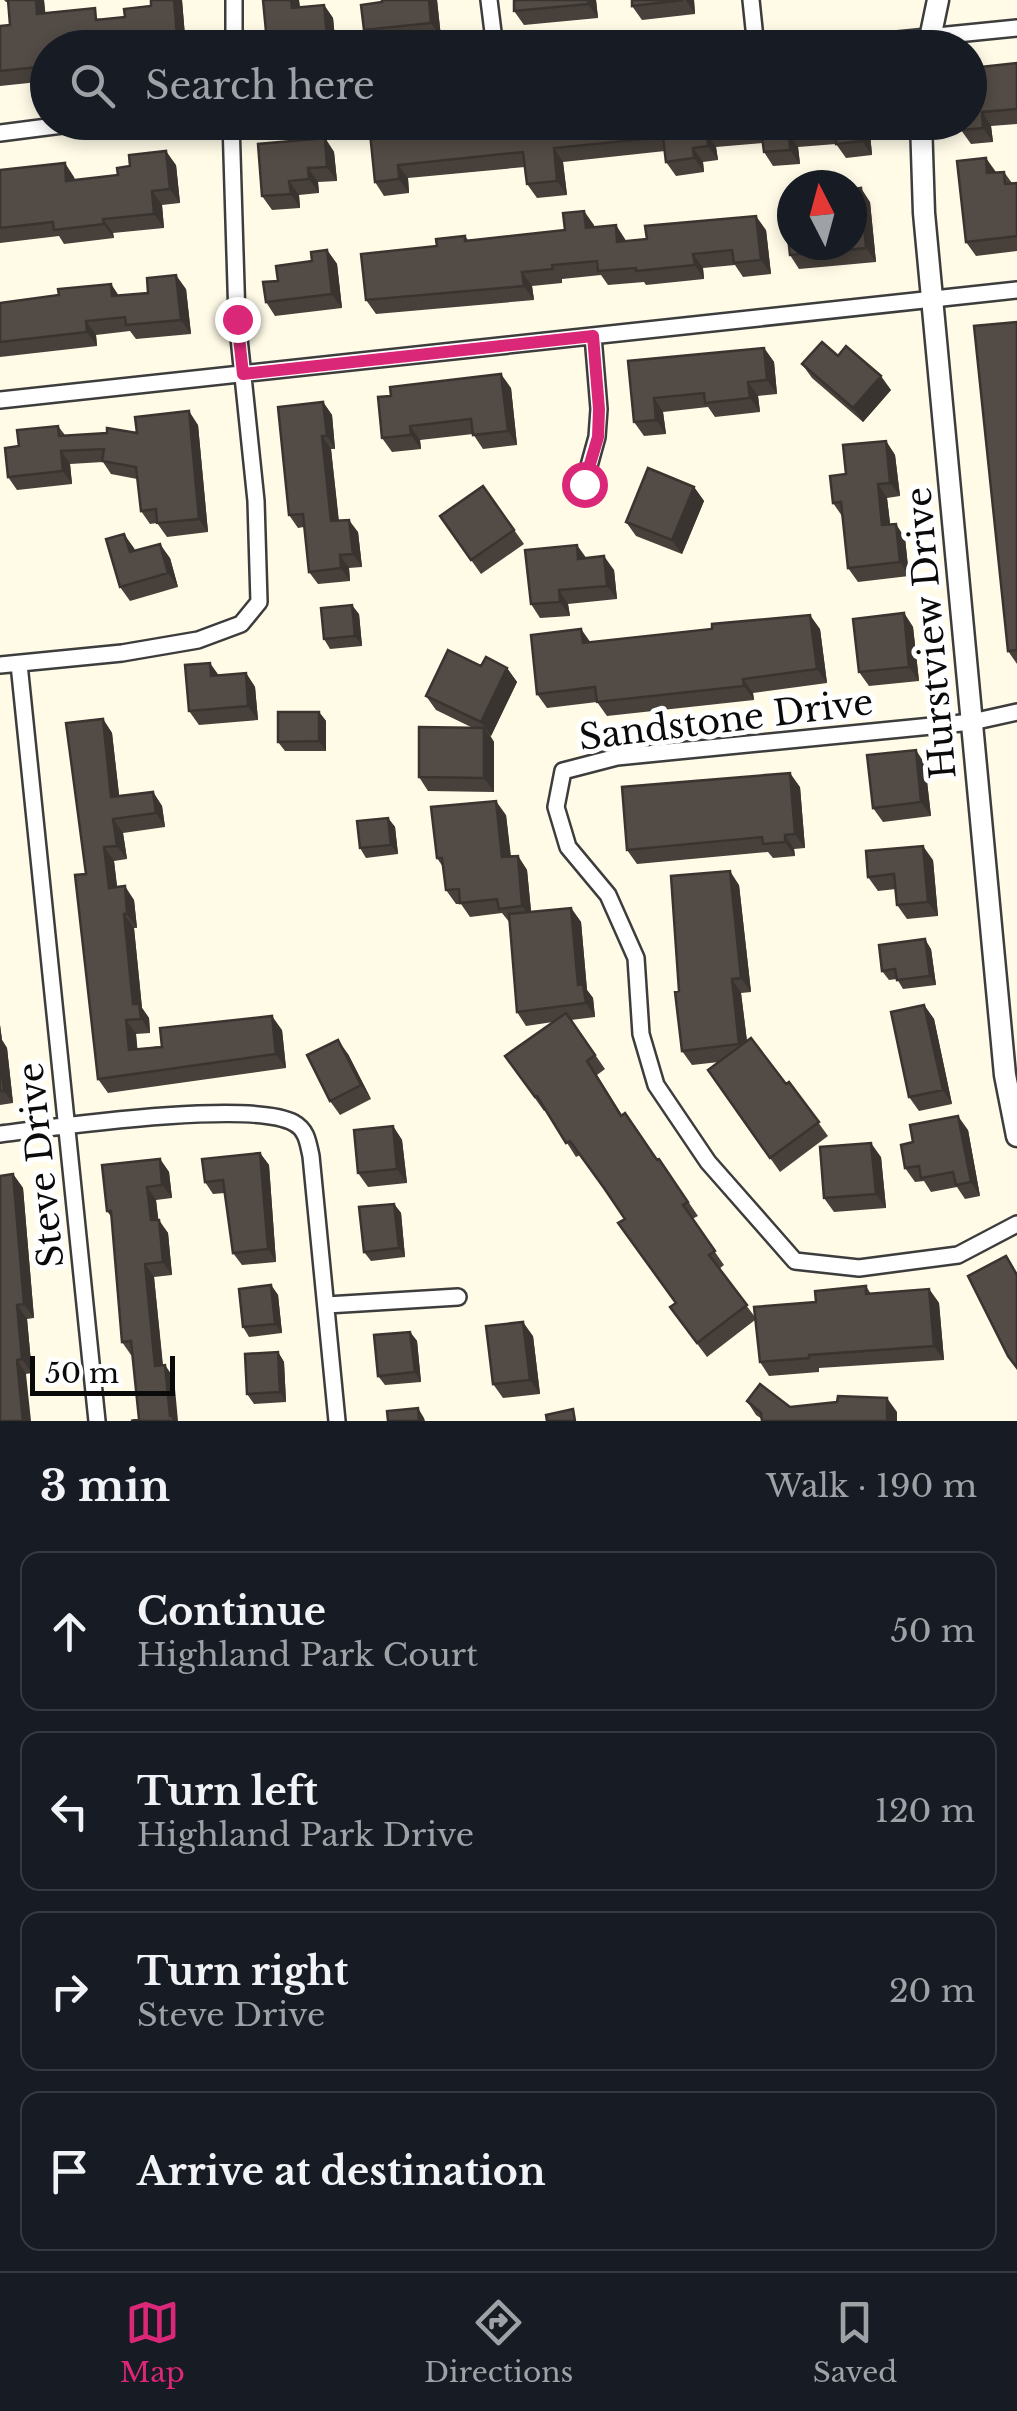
<!DOCTYPE html>
<meta charset="utf-8">
<style>
:root{--surface:#171b24;--page:#20242c;--text:#f1f3f6;--muted:#9ea1a6;--line:#363941;--accent:#db2777}
body{margin:0;font-family:"Libre Baskerville",serif;background:var(--page);color:var(--text)}
.compass{position:absolute;left:777px;top:170px;width:90px;height:90px;border-radius:50%;background:var(--surface);box-shadow:0 5px 15px #0003;rotate:354deg}
.scale{position:absolute;left:30px;bottom:25px;width:145px;box-sizing:border-box;padding-left:10px;border:5px solid #0a0a0a;border-top:0;font-size:28px;line-height:35px;white-space:nowrap;color:#0a0a0a;-webkit-text-stroke:8px #fff;paint-order:stroke}
.stop{position:absolute;width:30px;height:30px;margin:-22px;border:8px solid #db2777;border-radius:50%;background:#fff}
.stop.end{background:#db2777;border-color:#fff;box-shadow:0 2px 10px #0008}
.list{margin:0;padding:0;list-style:none}
h2{display:flex;justify-content:space-between;align-items:center;height:130px;margin:0;padding:0 40px;font-size:42px}
h2 small{font-size:32px;font-weight:400;color:var(--muted)}
.list li{display:grid;grid-template-columns:65px 1fr auto;gap:30px;align-items:center;box-sizing:border-box;height:160px;margin:0 20px 20px;padding:0 20px;border:2px solid var(--line);border-radius:20px}
.list b{display:block;font-size:38px;white-space:nowrap}
.list p{margin:0;font-size:32px;white-space:nowrap;color:var(--muted)}
.list em{font-size:32px;font-style:normal;color:var(--muted)}
.icon{flex:none;width:55px;height:55px;fill:none;stroke:currentColor;stroke-width:2;stroke-linecap:round;stroke-linejoin:round}
.map{position:relative;flex:none;width:1017px;height:1421px;overflow:hidden}
.search{position:absolute;background:var(--surface);box-shadow:0 5px 15px #0003;left:30px;right:30px;top:30px;height:110px;display:flex;align-items:center;gap:25px;box-sizing:border-box;padding:0 35px;border-radius:55px;color:var(--muted);font-size:38px}
.sheet{height:850px;background:var(--surface)}
nav{display:flex;justify-content:space-around;align-items:center;box-sizing:border-box;height:140px;border-top:2px solid var(--line);background:var(--surface);font-size:28px;color:var(--muted)}
nav a{display:grid;justify-items:center;gap:5px}
nav .on{color:var(--accent)}
.map>svg:first-child{display:block}
.lines{fill:none;stroke-linecap:round;stroke-linejoin:round}
.minor-casing{stroke:#3d3d3d;stroke-width:20}
.tertiary-casing{stroke:#3d3d3d;stroke-width:25}
.minor{stroke:#fff;stroke-width:15}
.tertiary{stroke:#fff;stroke-width:20}
.wall{fill:#47403b}
.shaded-wall{fill:#3a3430}
.building{fill:#534b45;stroke:#3a3430;stroke-width:2.5}
.route{stroke:#db2777;stroke-width:12}
.labels{text-anchor:middle;stroke-width:10;stroke-linejoin:round;paint-order:stroke}
.street-label{font-size:35px;fill:#0a0a0a;stroke:#fff}
</style>
<div class="map">
<svg width="1017" height="1421" viewBox="0 0 1017 1421">
<rect width="100%" height="100%" fill="#fffbe7"/>
<g class="lines">
<defs>
<path id="minor" d="M234,0V48
M489,0L495,48
M751,0L756,48
M818,48L1017,28
M0,133L86,122
M0,400L1017,290
M584,484L597,437L599,409L593,336
M19,664L97,1421
M0,665L122,653L198,640L241,624L259,602L256,501L237,319L231,122
M1017,712L972,722L617,757L563,771L556,807L568,847L608,895L636,958L641,1034L656,1085L708,1162L795,1261L859,1268L958,1255L1017,1224
M0,1134C56,1127 252,1099 294,1123C307,1130 308,1143 311,1156L337,1421
M327,1305L458,1297"/>
<path id="tertiary" d="M928,48L938,0
M921,122L924,213L1005,1075L1017,1136"/>
</defs>
<use href="#minor" class="minor-casing"/>
<use href="#tertiary" class="tertiary-casing"/>
<use href="#minor" class="minor"/>
<use href="#tertiary" class="tertiary"/>
</g>
<path class="wall" d="M4,0H44L45,14L103,19L125,17L151,6V0H182L186,48H48V81L0,86V26L10,25L8,2H6Z
M299,0L300,7L324,5L333,18L336,48H270L267,42Z
M382,0H437L441,37L374,44L364,30L382,2Z
M596,0L598,18L524,25L514,11Z
M632,0H694L695,14L642,20L632,6Z
M1017,63V124L991,126L993,142L971,144L961,130Z
M376,122H869L872,155L846,158L836,144L798,147L800,164L773,166L764,152L763,143L716,147L718,160L703,162L704,172L676,176L666,162L665,151L563,162L567,195L537,198L527,184L525,167L408,178L409,193L384,196L375,182Z
M325,138L334,152L337,181L318,182L319,193L299,195L300,208L272,210L262,196Z
M176,165L180,203L162,205L164,228L113,233L114,238L64,244L59,236L0,243V170L74,177L75,180L118,175Z
M996,172H1004L1012,183H1017V251L976,256L966,242Z
M870,202L876,262L799,269L790,255L792,245Z
M584,211L594,227L625,239L626,241L766,230L771,274L743,277L735,265L703,268L704,279L646,285L644,282L608,285L601,275L562,279V283L532,286L534,300L376,314L366,300L437,246L465,236L468,240L565,230Z
M327,250L337,264L342,308L275,316L266,302L278,281L312,261Z
M111,284L119,296L186,289L191,334L136,339L130,331L96,335L97,346L0,357V303L59,295Z
M1017,322V664L1008,651Z
M764,348L774,362L777,394L758,396L760,412L715,417L708,407L663,412L666,434L644,436L634,422L628,361Z
M838,356L891,390L863,422L812,378L802,364Z
M511,388L517,445L483,449L473,434L420,440L421,449L392,452L382,438L378,397Z
M323,402L332,415L335,449H331L339,521L358,532L362,567L349,568L350,581L318,584L309,572L304,527L298,528L289,515Z
M198,425L208,532L167,537L157,523L150,524L141,511L137,479L111,474L103,462L70,464L72,484L17,490L8,477L19,446L58,426L65,435L137,433Z
M886,441L895,455L900,496L887,498L890,524L905,538L909,576L858,582L848,568L842,516L833,503L846,474Z
M483,486L524,544L481,574L440,516Z
M694,487L704,501L682,554L636,536L626,522Z
M134,548L135,551L170,558L178,587L130,601L120,587Z
M586,558L614,570L617,599L568,604L570,616L540,618L531,604Z
M904,613L913,627L919,681L869,686L859,672Z
M359,614L362,646L330,649L324,639Z
M581,629L590,643L820,629L827,683L753,693L754,700L607,716L597,702L547,708L537,694Z
M481,666L507,668L517,682L491,736L490,735L494,742V792L428,791L419,777L473,728L436,710L426,696Z
M246,673L255,687L258,720L199,725L189,711L219,675Z
M319,712L326,721V751H285L278,742Z
M103,719L112,733L119,796L153,792L162,806L165,827L123,833L127,859L114,861L117,887L134,900L137,928H134L142,1008L149,1018L150,1033L136,1034L137,1049L282,1030L286,1068L108,1093L98,1079L86,874Z
M925,764L931,816L883,822L873,808Z
M800,787L805,848L794,849L795,856L773,858L768,852L637,864L627,850Z
M506,815L511,856H518L527,870L531,912L571,908L581,922L587,990L593,998L595,1017L571,1020L605,1069L597,1075L622,1115L657,1160L659,1159L698,1216L692,1219L724,1265L719,1269L755,1317L816,1302L866,1286L871,1294L929,1289L939,1303L944,1360L819,1368V1372L769,1376L760,1362L755,1320L707,1357L680,1321L676,1303L608,1193L580,1155L576,1157L546,1110L544,1111L505,1056L553,1022L526,1026L517,1012L510,923L502,913L470,917L461,904H456L446,890L443,867L437,858Z
M388,818L395,827L398,854L366,858L360,848Z
M933,860L938,916L907,919L897,905L896,889L878,891L868,877Z
M739,885L751,992L741,993L747,1041L786,1084L789,1082L828,1136L780,1172L708,1070L719,1062L692,1065L682,1051L679,991Z
M931,949L936,985L903,989L897,979L889,980L882,971Z
M924,1005L934,1019L952,1104L919,1111L909,1097Z
M0,1025L2,1040L7,1048L13,1103L0,1105Z
M348,1054L371,1099L340,1115L330,1101Z
M393,1126L402,1140L407,1183L368,1187L358,1173Z
M968,1130L980,1196L965,1199L957,1187L931,1192L924,1181L915,1182L905,1168Z
M260,1153L269,1165L276,1262L242,1265L233,1253L225,1193L213,1194L205,1182Z
M881,1157L886,1208L834,1212L824,1198Z
M160,1159L169,1172L172,1198L156,1200L158,1220L168,1233L172,1275L154,1277L163,1365L174,1378L139,1419L132,1355H131L122,1342L112,1218L107,1211Z
M13,1174L23,1188L34,1318L27,1319L32,1373L26,1374L0,1421Z
M394,1204L401,1213L405,1257L371,1261L364,1252Z
M271,1285L278,1295L282,1333L249,1337L243,1327Z
M410,1332L417,1341L421,1382L385,1385L378,1376Z
M533,1336L540,1394L503,1398L493,1384Z
M278,1352L284,1362L286,1402L254,1404L247,1394Z
M747,1401L790,1407L897,1412L762,1419L756,1415Z"/>
<path class="shaded-wall" d="M36,0H44L47,28L37,14Z
M174,0H182L186,48H178Z
M291,0H299L301,20L292,8Z
M429,0H437L441,37L431,23Z
M588,0H596L598,18L588,4Z
M686,0H694L695,14Z
M324,5L333,18L336,48L327,37Z
M982,112L991,126L993,142L983,128Z
M860,122H869L872,155L862,141Z
M707,133L716,147L718,160L708,146Z
M789,133L798,147L800,164L790,150Z
M325,138L334,152L337,181L327,167Z
M554,148L563,162L567,195L557,181Z
M693,148L703,162L704,172L694,158Z
M166,151L176,165L180,203L170,189Z
M986,158L996,172L987,173Z
M65,163L74,177L76,195L66,181Z
M398,165L408,178L409,193L399,179Z
M308,168L318,182L319,193L309,179Z
M289,181L299,195L300,208L291,194Z
M861,188L870,202L876,262L866,248Z
M152,191L162,205L164,228L154,214Z
M584,211L594,225L596,242L586,228Z
M756,216L766,230L771,274L761,260Z
M103,219L113,233L114,238L104,224Z
M616,225L625,239L627,256L617,242Z
M327,250L337,264L342,308L332,294Z
M693,254L703,268L704,279L695,265Z
M522,272L532,286L534,300L524,286Z
M176,275L186,289L191,334L181,320Z
M111,284L120,298L112,296Z
M86,321L96,335L97,346L87,332Z
M764,348L774,362L777,394L767,380Z
M501,374L511,388L517,445L508,431Z
M881,376L891,390L863,422L853,408Z
M748,382L758,396L760,412L750,398Z
M654,398L663,412L666,434L656,420Z
M323,402L332,415L335,449L327,436Z
M189,411L198,425L208,532L199,519Z
M410,426L420,440L421,449L411,435Z
M322,436L331,449L340,534L331,521Z
M886,441L895,455L900,496L890,483Z
M61,451L70,464L72,484L63,471Z
M878,484L887,498L892,539L882,525Z
M694,487L704,501L682,554L672,540Z
M349,520L358,532L362,567L353,554Z
M896,524L905,538L909,576L900,562Z
M124,534L134,548L139,566L130,552Z
M160,544L170,558L178,587L168,573Z
M577,545L587,559H578Z
M340,555L349,568L350,581L341,568Z
M604,556L614,570L617,599L607,586Z
M559,590L568,604L570,616L560,602Z
M352,605L359,614L362,646L355,636Z
M904,613L913,627L919,681L909,667Z
M810,615L820,629L827,683L817,669Z
M581,629L591,643H583Z
M210,663L220,677L211,676Z
M507,668L517,682L491,736L481,722Z
M246,673L255,687L258,720L248,706Z
M743,679L753,693L754,700L744,686Z
M319,712L326,721V751L319,741Z
M103,719L112,733L121,811L111,797Z
M484,728L494,742V792L484,778Z
M916,750L925,764L931,816L921,802Z
M790,773L800,787L805,848L795,834Z
M153,792L162,806L165,827L156,813Z
M496,801L506,815L512,871L502,857Z
M388,818L395,827L398,854L391,845Z
M113,819L123,833L127,859L117,846Z
M785,835L794,849L795,856L785,842Z
M923,846L933,860L938,916L928,902Z
M104,847L114,861L119,902L109,888Z
M518,856L527,870L532,920L522,906Z
M730,871L739,885L751,992L741,978Z
M125,886L134,900L137,928L127,914Z
M571,908L581,922L587,990L593,998L595,1017L586,1003L578,985Z
M124,914L134,928L142,1008L149,1018L150,1033L133,1004Z
M925,939L931,949L936,985L930,976Z
M732,979L741,993L749,1058L739,1044Z
M924,1005L934,1019L952,1104L943,1090Z
M272,1016L282,1030L286,1068L276,1054Z
M126,1020L136,1034L139,1064L129,1050Z
M0,1025L2,1040L7,1048L13,1103L4,1091L0,1051Z
M338,1040L348,1054L371,1099L361,1085Z
M958,1116L968,1130L980,1196L971,1182Z
M393,1126L402,1140L407,1183L397,1169Z
M871,1143L881,1157L886,1208L876,1194Z
M260,1153L269,1165L276,1262L268,1249Z
M160,1159L169,1172L172,1198L162,1185Z
M13,1174L23,1188L34,1318L24,1304Z
M147,1187L156,1200L160,1233L151,1220Z
M394,1204L401,1213L405,1257L399,1248Z
M159,1220L168,1233L172,1275L163,1262Z
M145,1264L154,1277L164,1379L155,1366Z
M271,1285L278,1295L282,1333L275,1324Z
M929,1289L939,1303L944,1360L934,1346Z
M17,1305L27,1319L32,1373L22,1359Z
M523,1322L533,1336L540,1394L530,1380Z
M410,1332L417,1341L421,1382L415,1372Z
M278,1352L284,1362L286,1402L280,1392Z
M17,1360L26,1374L31,1421H23Z
M165,1365L174,1378L178,1421H174L170,1416Z
M887,1398L897,1412V1421H887Z
M418,1408L424,1418L425,1421H419Z"/>
<path class="building" d="M8,0H36L37,14L95,8L96,20L125,17L124,9L151,6V0H174L178,48H48V66L0,71V26L10,25Z
M263,0H291L292,8L324,5L327,37L267,42Z
M382,0H429L431,23L364,30L361,5L382,2Z
M514,0H588V4L514,11Z
M632,0H683L632,6Z
M1017,63V109L982,112L983,128L961,130L960,122H970V68Z
M376,122H860L862,141L836,144L835,129L789,133L790,150L764,152L761,128L707,133L708,146L693,148L694,158L666,162L663,137L554,148L557,181L527,184L523,152L398,165L399,179L375,182L369,123Z
M325,138L327,167L308,168L309,179L289,181L291,194L262,196L258,144Z
M166,151L170,189L152,191L154,214L103,219L104,224L54,230L53,222L0,228V170L65,163L66,181L118,175L117,168L130,166L129,155Z
M986,158L987,173L1004,172L1005,184L1017,183V236L966,242L957,161Z
M861,188L866,248L790,255L787,228H792V245H852V189Z
M584,211L586,228L616,225L617,242L647,239L645,226L756,216L761,260L734,263L732,250L693,254L695,265L636,271V268L598,271L597,261L552,265L553,269L522,272L524,286L366,300L361,254L437,246L436,239L465,236V241L565,230L563,213Z
M327,250L332,294L266,302L263,282L278,281L276,266L312,261L311,252Z
M176,275L181,320L126,325L125,317L86,321L87,332L0,342V303L59,295L58,289L111,284L112,296L148,293L147,278Z
M1017,322V650L1008,651L974,326Z
M822,342L838,356L846,346L881,376L853,408L802,364Z
M764,348L767,380L748,382L750,398L705,403L704,393L654,398L656,420L634,422L628,361Z
M501,374L508,431L473,435L471,419L410,426L411,435L382,438L378,397L391,396L390,387Z
M323,402L327,436H322L331,521L349,520L353,554L340,555L341,568L309,572L303,514L289,515L278,407Z
M189,411L199,519L157,523L156,509L141,511L136,467L102,461L104,449L61,451L63,471L8,477L5,448L19,446L17,430L58,426L59,436L107,433V428L137,433L135,417Z
M886,441L890,483L878,484L882,525L896,524L900,562L848,568L841,502L833,503L830,476L846,474L843,445Z
M648,468L694,487L672,540L626,522Z
M483,486L514,530L471,560L440,516Z
M124,534L130,552L160,544L168,573L120,587L106,539Z
M577,545L578,559L604,556L607,586L559,590L560,602L531,604L525,550Z
M352,605L355,636L324,639L321,608Z
M904,613L909,667L859,672L853,619Z
M810,615L817,669L743,679L744,686L597,702L595,687L537,694L531,635L581,629L583,643L712,629V624Z
M448,650L481,666L486,657L507,668L481,722L426,696Z
M210,663L211,676L246,673L248,706L189,711L185,665Z
M278,712H319V741L278,742Z
M103,719L111,797L153,792L156,813L113,819L117,846L104,847L109,888L125,886L127,914H124L133,1004H139L141,1019L126,1020L129,1050L162,1047L160,1028L272,1016L276,1054L98,1079L75,875L86,874L66,723Z
M419,727L484,728V778L419,777Z
M916,750L921,802L873,808L867,755Z
M790,773L795,834L785,835V842L763,844L762,837L627,850L622,787Z
M496,801L502,857L518,856L522,906L499,909L497,899L460,903L459,889L446,890L442,858H437L431,807Z
M388,818L391,845L360,848L357,821Z
M923,846L928,902L897,905L894,874L868,877L866,851Z
M730,871L741,978L732,979L739,1044L682,1051L675,992L679,991L671,876Z
M571,908L578,985L583,984L586,1003L517,1012L509,914Z
M925,939L930,976L897,980L895,969L882,971L879,945Z
M924,1005L943,1090L909,1097L891,1012Z
M566,1013L595,1055L587,1061L621,1116L625,1113L657,1160L659,1159L688,1202L683,1205L715,1251L709,1255L747,1305L697,1343L670,1307L676,1303L618,1223L625,1219L604,1188L570,1141L566,1143L537,1096L535,1097L505,1056Z
M751,1038L786,1084L789,1082L819,1122L770,1158L708,1070Z
M338,1040L361,1085L330,1101L307,1055Z
M0,1051L4,1091H0Z
M958,1116L971,1182L956,1185L953,1172L921,1178L919,1166L905,1168L901,1145L913,1142L910,1125Z
M393,1126L397,1169L358,1173L354,1130Z
M871,1143L876,1194L824,1198L820,1147Z
M260,1153L268,1249L233,1253L223,1180L205,1182L202,1159Z
M160,1159L162,1185L147,1187L151,1220H159L163,1262L145,1264L155,1366L165,1365L170,1416H173L174,1421H131L139,1419L131,1341L122,1342L111,1211H107L102,1165Z
M13,1174L24,1304L17,1305L22,1359L17,1360L23,1421H0V1176Z
M394,1204L399,1248L364,1252L359,1207Z
M1006,1256L1017,1275V1368L1008,1356L968,1276Z
M271,1285L275,1324L243,1327L239,1289Z
M866,1286V1294L929,1289L934,1346L809,1355V1358L760,1362L754,1307L816,1302L815,1291Z
M523,1322L530,1380L493,1384L486,1326Z
M410,1332L415,1372L378,1376L374,1335Z
M278,1352L280,1392L247,1394L245,1354Z
M760,1384L790,1407L837,1402L838,1396L887,1398V1421H762L761,1413L747,1401Z
M418,1408L419,1421H388L387,1411Z
M573,1409L575,1421H547L546,1415Z"/>
<g class="lines">
<path class="route" d="M237,319L243,374L593,336L599,409L598,437L584,484"/>
</g>
<g class="labels">
<g class="street-label">
<text transform="translate(931 633) rotate(-95)" y="12">Hurstview Drive</text>
<text transform="translate(726 720) rotate(-7)" y="12">Sandstone Drive</text>
<text transform="translate(41 1165) rotate(-96)" y="12">Steve Drive</text>
</g>
</g>
</svg>
<svg class="compass" viewBox="-18 -18 36 36"><path d="M0-13l5 13h-10z" fill="#e53935"/><path d="M0 13l5-13h-10z" fill="#9ea1a6"/></svg>
<div class="scale">50 m</div>
<div class="stop" style="left:584px;top:484px"></div>
<div class="stop end" style="left:237px;top:319px"></div>
<div class="search"><svg class="icon" aria-label="search" viewBox="0 0 24 24"><circle cx="10" cy="10" r="6"/><path d="M15 15l6 6"/></svg>Search here</div>
</div>
<section class="sheet">
<h2>3 min<small>Walk · 190 m</small></h2>
<ul class="list">
<li><svg class="icon" aria-label="ahead" viewBox="0 0 24 24"><path d="M12 20V5M6 11l6-6 6 6"/></svg><div><b>Continue</b><p>Highland Park Court</p></div><em>50 m</em></li>
<li><svg class="icon" aria-label="left" viewBox="0 0 24 24"><path d="M17 20v-9H6M10 6l-5 5 5 5"/></svg><div><b>Turn left</b><p>Highland Park Drive</p></div><em>120 m</em></li>
<li><svg class="icon" aria-label="right" viewBox="0 0 24 24"><path d="M7 20v-9h11M14 6l5 5-5 5"/></svg><div><b>Turn right</b><p>Steve Drive</p></div><em>20 m</em></li>
<li><svg class="icon" aria-label="arrive" viewBox="0 0 24 24"><path d="M6 21V4h12l-3 4 3 4H6"/></svg><div><b>Arrive at destination</b></div></li>
</ul>
</section>
<nav>
<a class="on"><svg class="icon" aria-label="map" viewBox="0 0 24 24"><path d="M3 6l6-2 6 2 6-2v14l-6 2-6-2-6 2zM9 4v14M15 6v14"/></svg>Map</a>
<a><svg class="icon" aria-label="directions" viewBox="0 0 24 24"><path d="M12 3l9 9-9 9-9-9zM9 14v-3h6M13 9l2 2-2 2"/></svg>Directions</a>
<a><svg class="icon" aria-label="saved" viewBox="0 0 24 24"><path d="M7 4h10v16l-5-4-5 4z"/></svg>Saved</a>
</nav>
